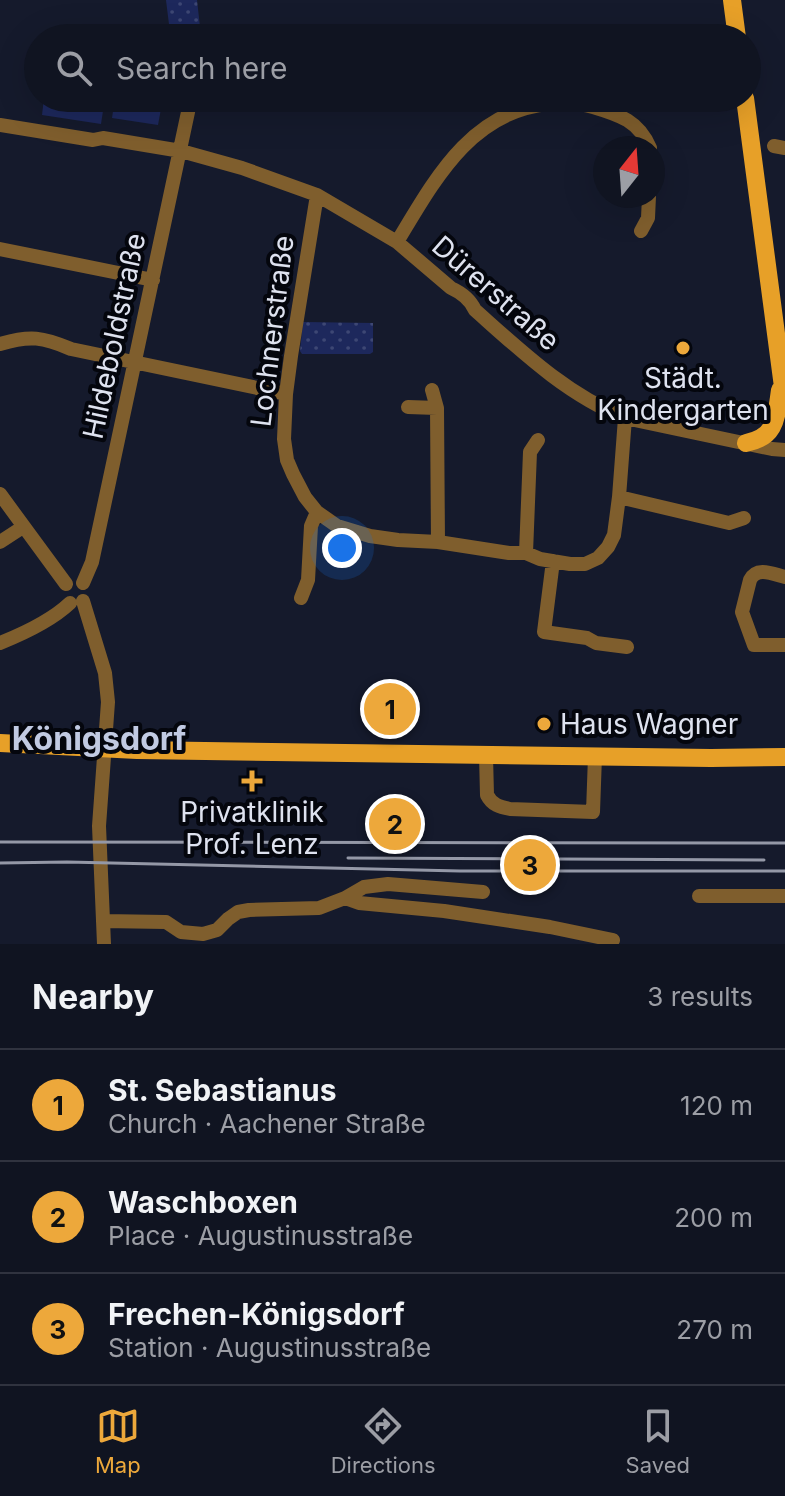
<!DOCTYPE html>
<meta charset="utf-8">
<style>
:root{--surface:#101421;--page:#191d2a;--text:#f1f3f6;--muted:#9c9ea5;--line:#30333f;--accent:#eda83b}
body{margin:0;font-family:Inter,sans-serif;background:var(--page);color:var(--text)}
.compass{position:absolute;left:593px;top:136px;width:72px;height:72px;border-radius:50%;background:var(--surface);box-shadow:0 8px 32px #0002;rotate:17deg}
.you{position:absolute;left:342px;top:548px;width:28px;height:28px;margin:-20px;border:6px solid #fff;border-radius:50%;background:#1a73e8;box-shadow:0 0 0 12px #1a73e833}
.badge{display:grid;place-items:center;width:52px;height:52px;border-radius:50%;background:var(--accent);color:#111;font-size:26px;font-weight:700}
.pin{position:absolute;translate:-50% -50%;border:4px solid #fff;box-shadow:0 2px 8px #0006}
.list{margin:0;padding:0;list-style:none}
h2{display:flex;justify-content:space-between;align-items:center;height:104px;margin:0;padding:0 32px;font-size:34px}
h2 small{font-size:26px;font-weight:400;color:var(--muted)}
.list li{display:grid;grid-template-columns:52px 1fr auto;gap:24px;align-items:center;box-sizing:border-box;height:112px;padding:0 32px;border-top:2px solid var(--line)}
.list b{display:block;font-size:30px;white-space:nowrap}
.list p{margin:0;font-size:26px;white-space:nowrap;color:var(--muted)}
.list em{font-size:26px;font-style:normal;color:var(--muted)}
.icon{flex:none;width:44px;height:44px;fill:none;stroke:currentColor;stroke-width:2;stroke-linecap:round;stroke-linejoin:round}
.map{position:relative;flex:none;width:785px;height:944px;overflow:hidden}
.search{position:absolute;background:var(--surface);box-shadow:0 8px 32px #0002;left:24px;right:24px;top:24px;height:88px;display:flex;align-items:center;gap:20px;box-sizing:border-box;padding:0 28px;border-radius:44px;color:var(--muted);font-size:30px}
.sheet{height:440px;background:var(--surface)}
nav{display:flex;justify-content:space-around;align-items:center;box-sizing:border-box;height:112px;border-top:2px solid var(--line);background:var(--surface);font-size:22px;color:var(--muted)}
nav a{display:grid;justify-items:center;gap:4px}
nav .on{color:var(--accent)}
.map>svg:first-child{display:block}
.green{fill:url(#green-dots)}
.pitch{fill:#1d285c}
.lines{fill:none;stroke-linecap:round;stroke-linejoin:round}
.minor{stroke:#7f5e2d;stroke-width:14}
.major{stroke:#e7a028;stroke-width:18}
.rail{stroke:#9498a7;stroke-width:3}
.poi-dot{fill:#eda83b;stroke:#04060d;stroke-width:3}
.labels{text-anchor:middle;stroke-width:8;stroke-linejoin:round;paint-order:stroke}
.street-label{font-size:28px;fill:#dee2ef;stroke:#04060d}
.poi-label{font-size:28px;fill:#dee2ef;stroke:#04060d}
.quarter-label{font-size:32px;font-weight:bold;fill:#c1cae2;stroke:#04060d}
</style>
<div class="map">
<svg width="785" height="944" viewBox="0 0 785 944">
<defs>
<pattern id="green-dots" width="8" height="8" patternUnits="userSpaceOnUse" patternTransform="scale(2)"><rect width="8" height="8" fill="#1d285c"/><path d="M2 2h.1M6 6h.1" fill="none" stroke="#3d4774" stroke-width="1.8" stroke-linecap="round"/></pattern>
</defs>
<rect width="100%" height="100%" fill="#151a2c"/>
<path class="green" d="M166,0H197L200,27L170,32Z
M303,322L373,323V352L370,354H302L300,351Z"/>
<path class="pitch" d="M44,98H105L101,124L42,115Z
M115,98H163L158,125L112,118Z"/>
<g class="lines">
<path class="minor" d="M0,125L93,140L103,138L181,151L242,168L317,195L397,242L451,288C462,293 470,299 475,310C521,351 567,395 625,418L772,449L785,450
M774,146L785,148
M317,195L291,356L286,394L284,439L287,460L293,474L305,497L317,512L337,526L370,536L398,540L438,542L509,553H526L540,559L570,564H585L598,558L608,547L614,535L619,497L625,418
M641,231L648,218L649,196
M397,242C434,181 471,110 550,104C565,103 579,103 593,107C620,115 639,121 650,148
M0,249L153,280
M0,344C30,335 43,337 71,349L286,394
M432,390L437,408L438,542
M408,407L437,408
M0,494L66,584
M619,497L729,523L744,518
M0,542L23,527
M526,553L530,452L538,440
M553,561L544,632L587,638L596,643L627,647
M785,577C773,574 757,566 750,580L742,612L754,645H785
M83,583L92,562L191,98
M301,598L308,580L311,526L317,512
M83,601L105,673L108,702L99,826L104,944
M0,643C25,633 51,621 70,603
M486,755L487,795C492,805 500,807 510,809L593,812L595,756
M699,896H785
M345,898L359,903L444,911L550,927L613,940
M103,921L166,922L181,932L203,934L217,930L228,919L238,912L249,910L319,908L345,898L364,887L388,884L483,892"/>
<path class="major" d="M732,0L737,38
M745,98L785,402
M746,443C777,437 776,417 780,390
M0,743L137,750L711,758L785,757"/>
<path class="rail" d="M0,842L785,843
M348,858L764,860
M0,863L67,862L460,871H785"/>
</g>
<g class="poi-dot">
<circle cx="683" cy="348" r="8"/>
<circle cx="544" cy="724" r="8"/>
<path d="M248 769h8v8h8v8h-8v8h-8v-8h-8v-8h8z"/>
</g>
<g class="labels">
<g class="street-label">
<text transform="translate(496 293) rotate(41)" y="10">Dürerstraße</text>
<text transform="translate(272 331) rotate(-83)" y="10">Lochnerstraße</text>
<text transform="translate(114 336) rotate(-78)" y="10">Hildeboldstraße</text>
</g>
<g class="poi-label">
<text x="683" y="388">Städt.<tspan x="683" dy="32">Kindergarten</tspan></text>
<text x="560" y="734" text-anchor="start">Haus Wagner</text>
<text x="252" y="822">Privatklinik<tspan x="252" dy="32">Prof. Lenz</tspan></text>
</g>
<g class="quarter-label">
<text x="99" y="750">Königsdorf</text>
</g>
</g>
</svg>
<svg class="compass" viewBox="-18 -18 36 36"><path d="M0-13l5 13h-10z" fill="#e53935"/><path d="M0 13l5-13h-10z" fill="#9c9ea5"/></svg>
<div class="you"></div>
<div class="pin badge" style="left:390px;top:709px">1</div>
<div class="pin badge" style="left:395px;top:824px">2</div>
<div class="pin badge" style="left:530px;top:865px">3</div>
<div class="search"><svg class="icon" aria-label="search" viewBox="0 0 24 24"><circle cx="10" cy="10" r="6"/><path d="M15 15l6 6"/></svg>Search here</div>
</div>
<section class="sheet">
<h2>Nearby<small>3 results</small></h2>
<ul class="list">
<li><span class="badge">1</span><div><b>St. Sebastianus</b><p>Church · Aachener Straße</p></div><em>120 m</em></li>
<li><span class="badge">2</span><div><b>Waschboxen</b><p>Place · Augustinusstraße</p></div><em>200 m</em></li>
<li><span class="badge">3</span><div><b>Frechen-Königsdorf</b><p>Station · Augustinusstraße</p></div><em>270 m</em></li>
</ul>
</section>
<nav>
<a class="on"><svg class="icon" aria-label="map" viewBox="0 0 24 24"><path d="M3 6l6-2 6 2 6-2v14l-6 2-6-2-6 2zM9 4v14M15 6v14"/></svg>Map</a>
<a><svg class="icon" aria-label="directions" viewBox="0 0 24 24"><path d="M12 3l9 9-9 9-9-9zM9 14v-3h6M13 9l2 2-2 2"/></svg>Directions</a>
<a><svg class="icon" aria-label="saved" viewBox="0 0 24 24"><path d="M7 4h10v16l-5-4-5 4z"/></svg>Saved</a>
</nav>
